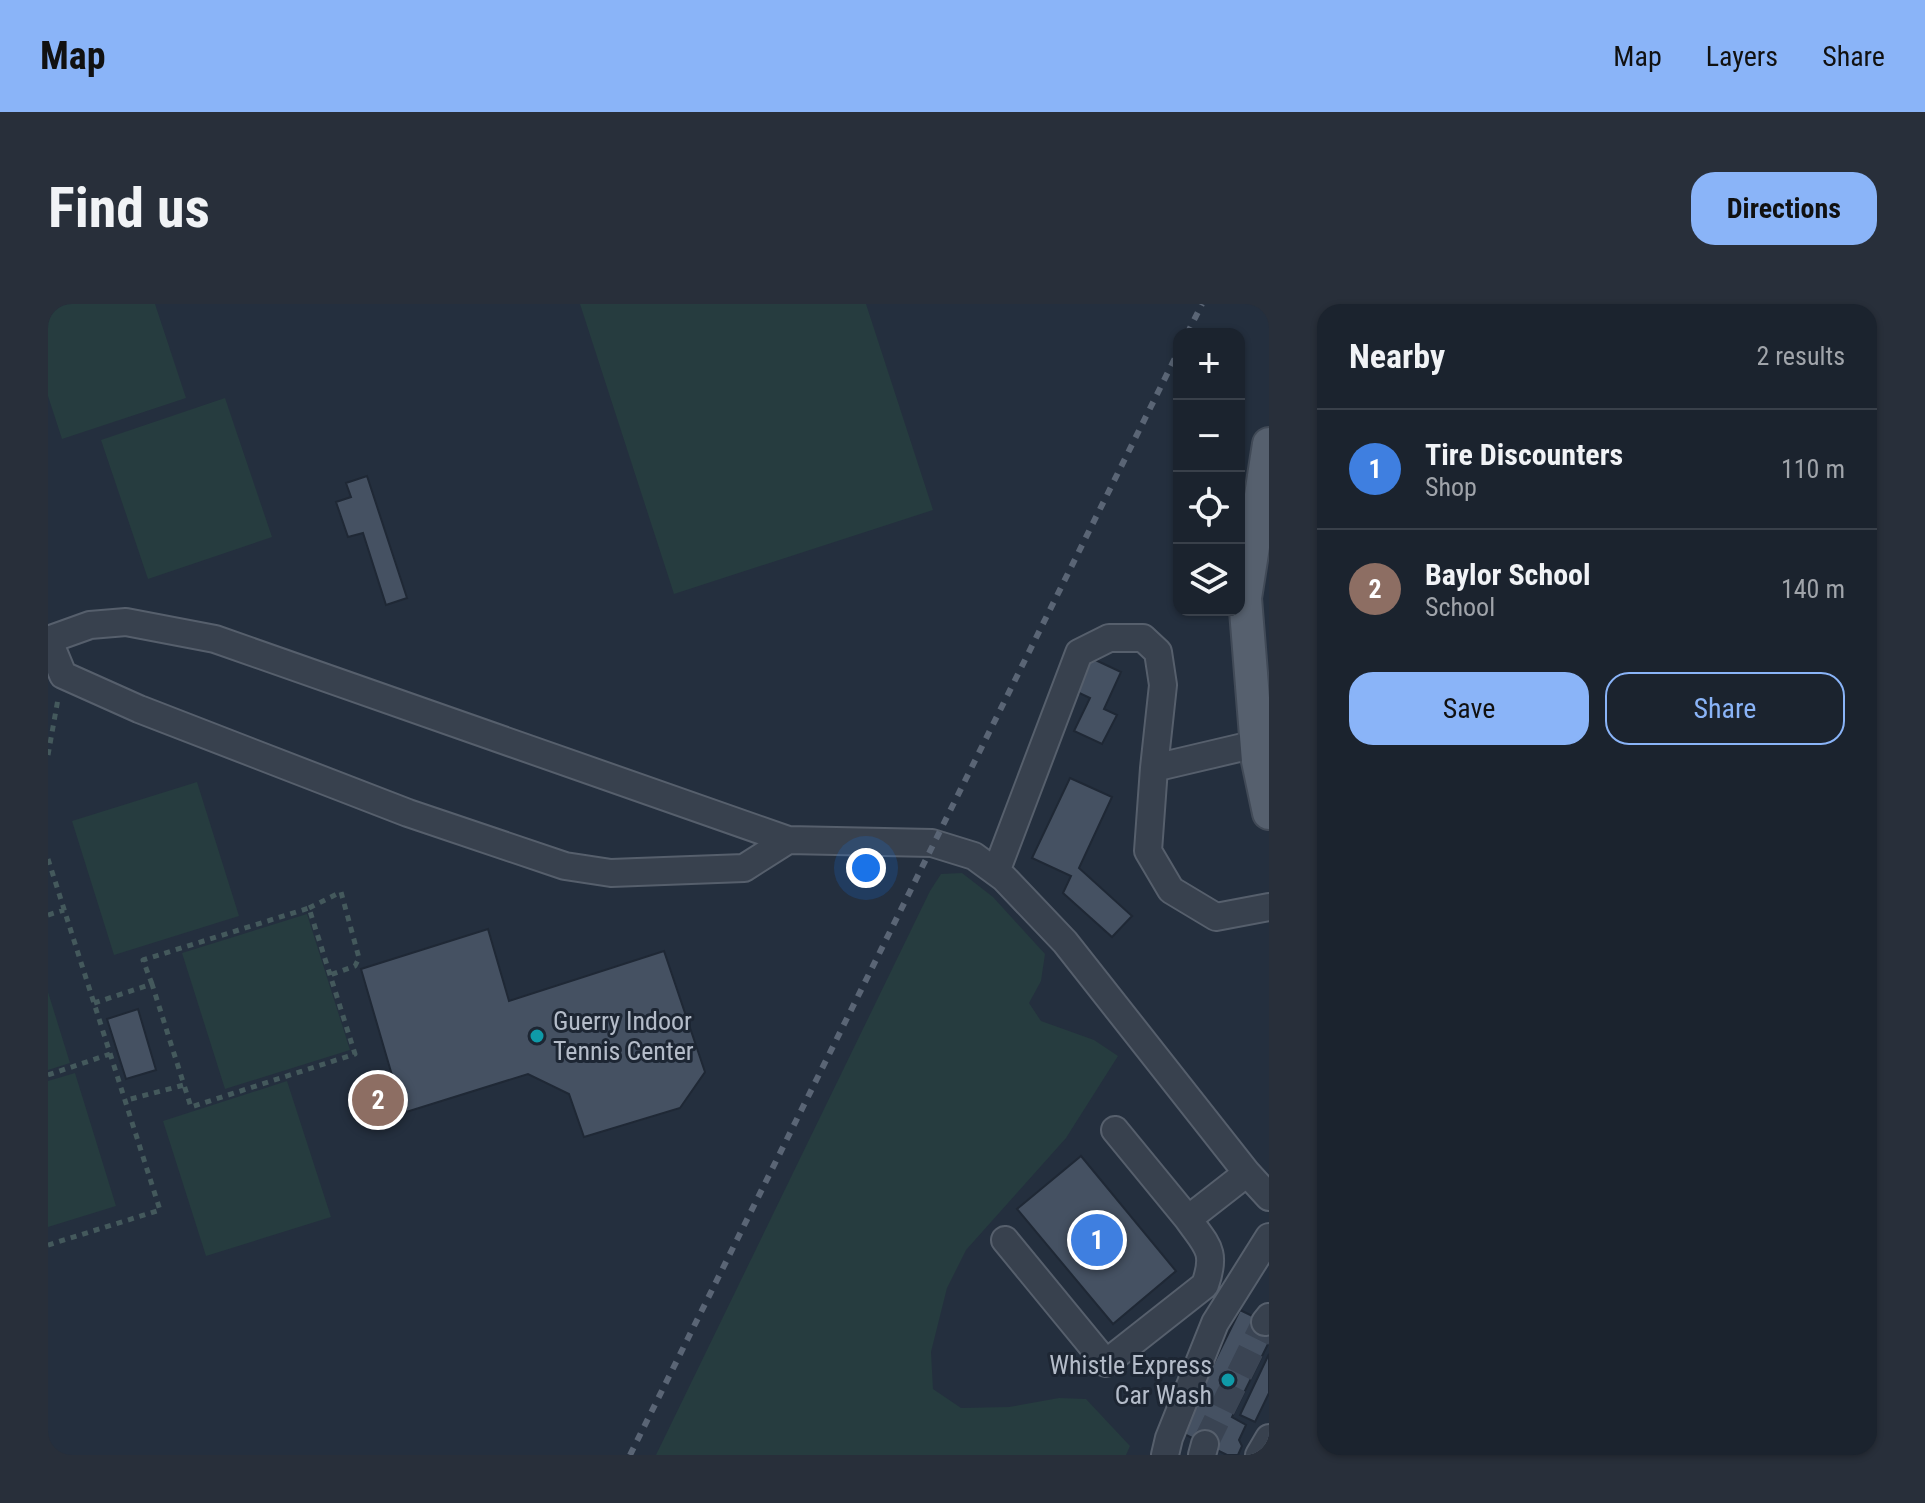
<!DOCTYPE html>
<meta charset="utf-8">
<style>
:root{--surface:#1b232e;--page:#282f3a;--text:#f1f3f6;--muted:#a0a4aa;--line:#39404a;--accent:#8ab4f8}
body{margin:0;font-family:"Roboto Condensed",sans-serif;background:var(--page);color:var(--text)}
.controls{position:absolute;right:24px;top:24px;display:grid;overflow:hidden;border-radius:16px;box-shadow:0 2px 6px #0004}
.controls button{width:72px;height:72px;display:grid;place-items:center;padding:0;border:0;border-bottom:2px solid var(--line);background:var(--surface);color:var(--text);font:40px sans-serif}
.you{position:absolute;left:818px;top:564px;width:28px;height:28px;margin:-20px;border:6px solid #fff;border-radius:50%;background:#1a73e8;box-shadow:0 0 0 12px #1a73e833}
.badge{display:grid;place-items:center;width:52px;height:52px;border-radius:50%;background:var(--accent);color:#fff;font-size:26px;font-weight:700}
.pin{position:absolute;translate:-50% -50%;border:4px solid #fff;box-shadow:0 2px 8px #0006}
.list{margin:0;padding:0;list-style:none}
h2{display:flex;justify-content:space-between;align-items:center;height:104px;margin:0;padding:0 32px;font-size:34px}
h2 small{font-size:26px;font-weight:400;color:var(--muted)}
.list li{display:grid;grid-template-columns:52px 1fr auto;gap:24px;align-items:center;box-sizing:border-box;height:120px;padding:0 32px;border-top:2px solid var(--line)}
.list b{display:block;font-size:30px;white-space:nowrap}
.list p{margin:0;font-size:26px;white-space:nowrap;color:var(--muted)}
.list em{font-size:26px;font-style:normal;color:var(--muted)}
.actions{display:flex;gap:16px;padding:24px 32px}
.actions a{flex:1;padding:18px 0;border:2px solid var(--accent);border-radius:24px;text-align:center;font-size:28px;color:var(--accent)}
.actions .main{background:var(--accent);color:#111}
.icon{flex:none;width:44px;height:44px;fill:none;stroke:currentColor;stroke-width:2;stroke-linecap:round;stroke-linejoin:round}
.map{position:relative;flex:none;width:1221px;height:1151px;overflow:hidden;border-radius:24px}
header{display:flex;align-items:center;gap:48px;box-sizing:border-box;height:112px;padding:0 40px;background:var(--accent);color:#111}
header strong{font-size:38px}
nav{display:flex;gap:44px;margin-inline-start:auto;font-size:28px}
.intro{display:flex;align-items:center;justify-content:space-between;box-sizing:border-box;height:192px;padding:0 48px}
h1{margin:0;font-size:56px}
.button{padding:20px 36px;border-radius:24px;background:var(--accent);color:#111;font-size:28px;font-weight:700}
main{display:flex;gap:48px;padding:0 48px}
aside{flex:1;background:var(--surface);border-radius:24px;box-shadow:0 2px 6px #0004}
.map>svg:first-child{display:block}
.green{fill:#263c3f}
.building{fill:#455162;stroke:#1f2835;stroke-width:2}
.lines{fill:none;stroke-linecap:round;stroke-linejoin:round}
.minor-tunnel{stroke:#3a4453;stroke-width:26;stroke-dasharray:26 13;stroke-linecap:butt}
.minor-casing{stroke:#565f6c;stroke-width:30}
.major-casing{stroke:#414a57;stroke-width:36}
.path{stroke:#44595c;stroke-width:5;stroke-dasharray:6 6;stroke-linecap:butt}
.minor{stroke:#38414e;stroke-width:26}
.major{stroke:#56606e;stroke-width:32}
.rail{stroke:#5a6575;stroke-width:6;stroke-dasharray:8 8;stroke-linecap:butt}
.culture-dot{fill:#0f9aa8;stroke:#1d2633;stroke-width:3}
.labels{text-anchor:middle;stroke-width:6;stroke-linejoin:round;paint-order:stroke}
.poi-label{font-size:26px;fill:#b4bcc9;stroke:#1d2633;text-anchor:start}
</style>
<header>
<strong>Map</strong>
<nav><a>Map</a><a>Layers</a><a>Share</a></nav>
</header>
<div class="intro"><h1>Find us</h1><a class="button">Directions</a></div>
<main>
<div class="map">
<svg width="1221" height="1151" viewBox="0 0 1221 1151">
<rect width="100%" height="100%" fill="#242f3e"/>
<path class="green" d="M0,0H107L138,94L14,135L0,92Z
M532,0H818L885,206L626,290Z
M177,94L224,233L100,275L53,136Z
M149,478L191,612L66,651L24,517Z
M914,569L945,593L997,650L993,677L981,699L993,717L1046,736L1070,752L1018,834L918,946L899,984L883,1048L885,1085L913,1104L961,1103L1011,1094L1038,1095L1082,1142L1078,1151H608L882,587L893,570Z
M259,610L302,746L177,785L134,649Z
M0,688L22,759L0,766Z
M27,769L68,902L0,923V777Z
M239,777L283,913L158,952L115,817Z"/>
<path class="building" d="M319,172L359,294L338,301L315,229L300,233L288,198L303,193L298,179Z
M1041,353L1073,368L1056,405L1069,411L1054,440L1026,427L1042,394L1025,386Z
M1022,474L1064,493L1031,564L1084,612L1064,633L1015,589L1023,572L984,554Z
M440,625L461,697L616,647L657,768L632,804L536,833L521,790L480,770L355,809L313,665Z
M90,705L108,766L78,775L59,715Z
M1033,852L1128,967L1065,1020L969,905Z
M1192,1006L1221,1020V1038L1184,1113L1198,1121L1191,1136L1194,1142L1190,1151H1179L1132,1128Z
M1221,1050V1089L1207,1118L1192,1111Z"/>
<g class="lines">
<path class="minor-tunnel" d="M1157,1140L1217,1018"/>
<defs>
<path id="minor" d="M0,336L42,321L78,318L167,335L740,536L884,539L926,552L956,574L1017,638L1199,869L1221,893
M1,337L15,371L91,405L360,509L517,562L563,569L696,564L740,536
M1208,440L1106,464L1100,547L1123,586L1168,613L1221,603
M948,568L1031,349L1061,334H1095L1110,348L1115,381L1106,464
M1067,826L1140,915
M957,936L1058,1059L1157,981C1169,947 1159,942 1140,915L1199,869
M1217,1018L1221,1013
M1117,1151L1121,1134L1167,1019L1221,933
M1154,1151L1157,1140
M1211,1151L1221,1134"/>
<path id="major" d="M1221,140L1197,294L1210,457L1221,509"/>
</defs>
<use href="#minor" class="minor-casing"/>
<use href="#major" class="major-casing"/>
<path class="path" d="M0,451L10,395
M0,555L112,906L0,941
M261,604L293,588L311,654L307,662L282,671
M0,611L16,606
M104,680L95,656L261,604L307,750L143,803L136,781
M46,699L104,680L136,781L79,796
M0,771L62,750"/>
<use href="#minor" class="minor"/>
<use href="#major" class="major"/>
<path class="rail" d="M1139,30L1154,0
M582,1151L1131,46"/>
</g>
<g class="culture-dot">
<circle cx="489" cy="732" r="8"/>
<circle cx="1180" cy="1076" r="8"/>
</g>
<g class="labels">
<g class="poi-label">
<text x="505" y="726">Guerry Indoor<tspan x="505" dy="30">Tennis Center</tspan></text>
<text x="1164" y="1070" text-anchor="end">Whistle Express<tspan x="1164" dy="30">Car Wash</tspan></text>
</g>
</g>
</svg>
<div class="controls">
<button>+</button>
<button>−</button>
<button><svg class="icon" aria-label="locate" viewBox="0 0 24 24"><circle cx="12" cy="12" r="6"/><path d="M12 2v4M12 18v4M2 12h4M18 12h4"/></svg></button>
<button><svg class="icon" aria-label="layers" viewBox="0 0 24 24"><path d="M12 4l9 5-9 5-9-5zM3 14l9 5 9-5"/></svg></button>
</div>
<div class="you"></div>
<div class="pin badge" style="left:1049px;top:936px;background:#3f7fe0">1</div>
<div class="pin badge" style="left:330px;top:796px;background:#8d6e63">2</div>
</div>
<aside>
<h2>Nearby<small>2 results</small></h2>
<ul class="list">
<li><span class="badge" style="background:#3f7fe0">1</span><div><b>Tire Discounters</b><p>Shop</p></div><em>110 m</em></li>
<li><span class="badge" style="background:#8d6e63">2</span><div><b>Baylor School</b><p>School</p></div><em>140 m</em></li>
</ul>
<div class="actions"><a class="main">Save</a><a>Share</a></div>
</aside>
</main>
